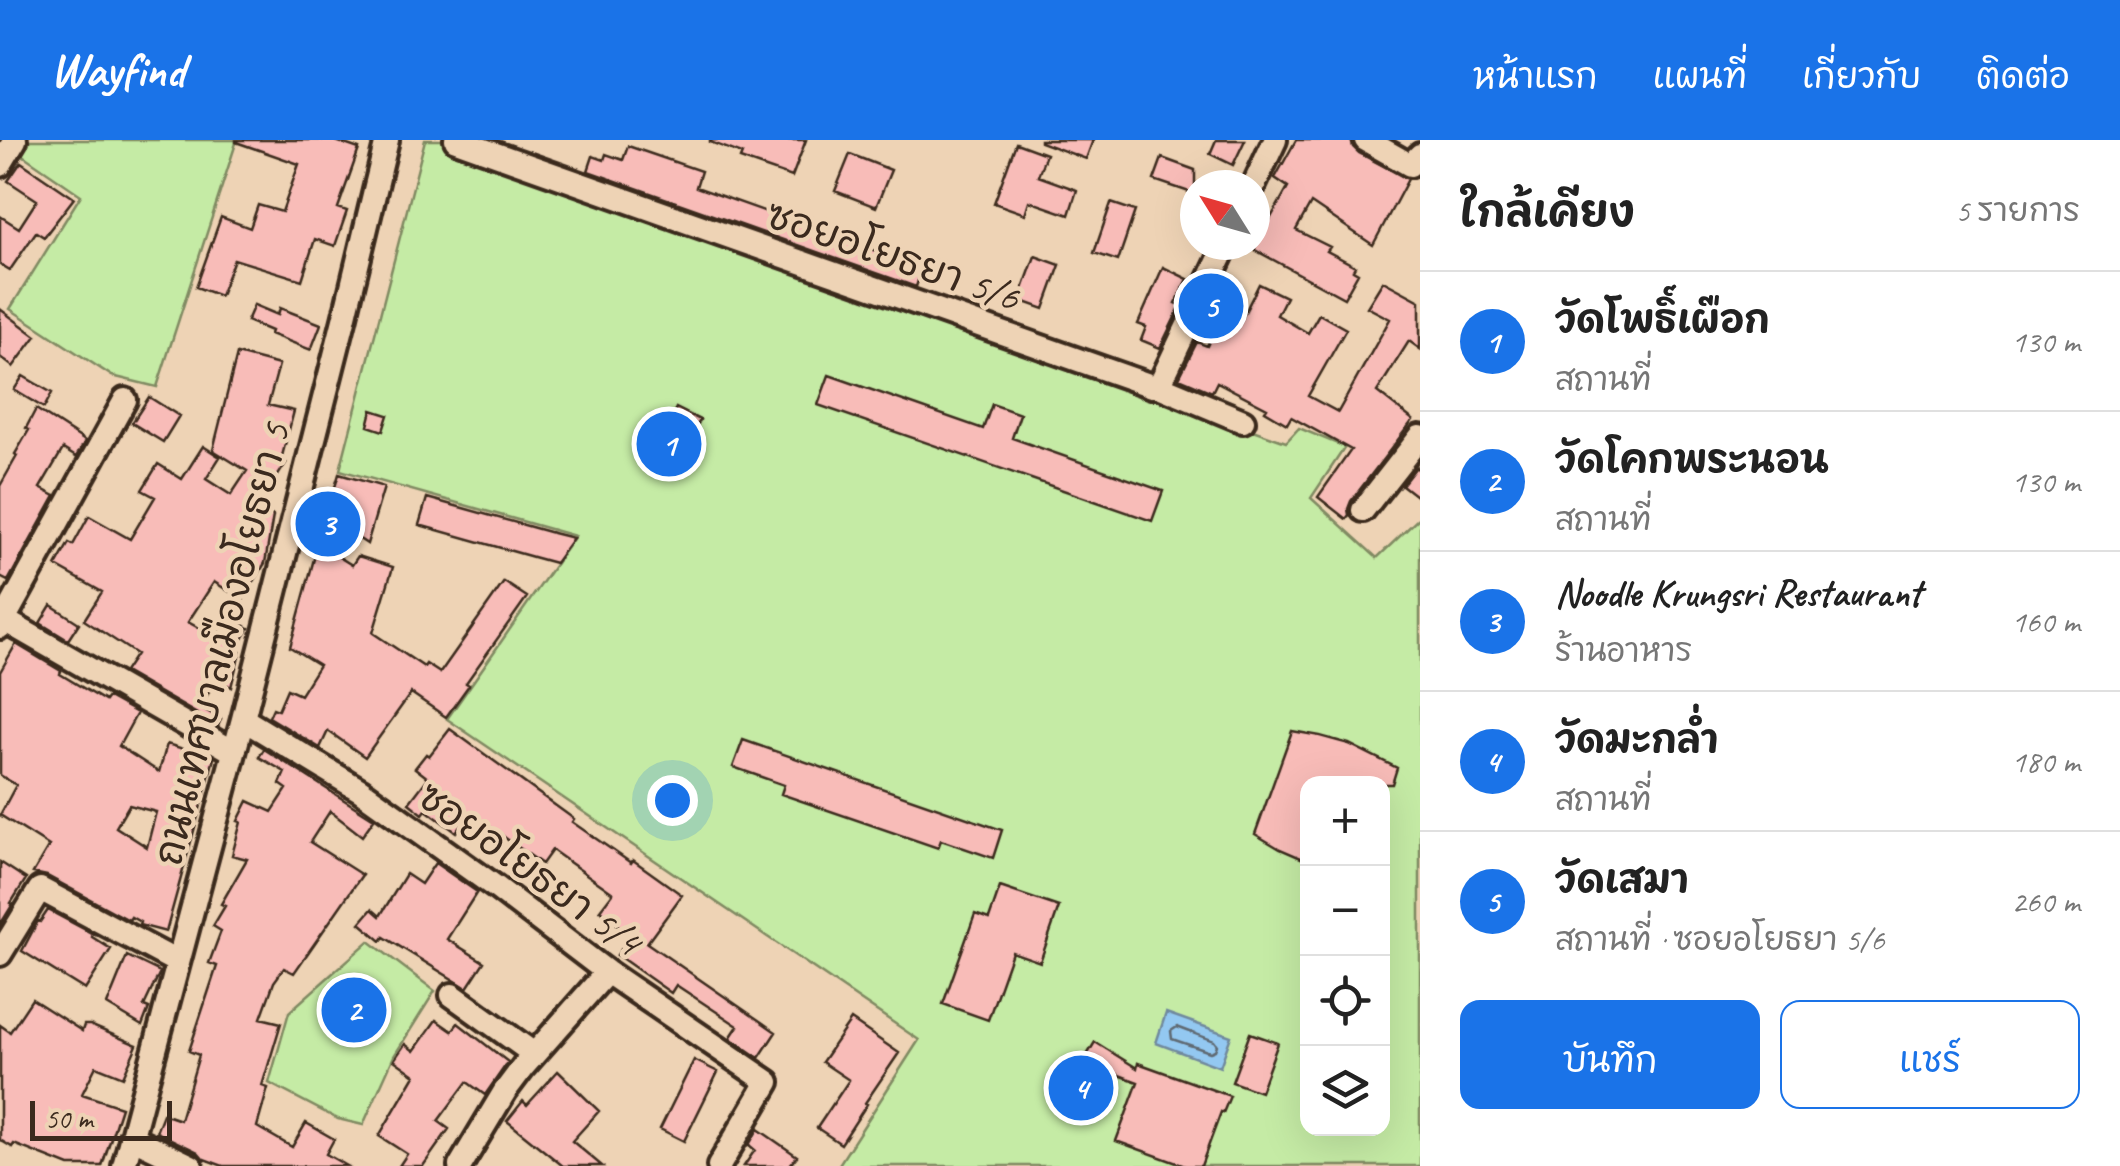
<!DOCTYPE html>
<html lang="th">
<meta charset="utf-8">
<style>
:root{--surface:#fff;--page:#f6f6f6;--text:#222;--muted:#767676;--line:#e0e0e0;--accent:#1a73e8}
body{margin:0;font-family:Caveat,"Playpen Sans Thai",sans-serif;background:var(--page);color:var(--text)}
.controls{position:absolute;right:30px;bottom:30px;display:grid;overflow:hidden;border-radius:20px;box-shadow:0 10px 40px #0002}
.controls button{width:90px;height:90px;display:grid;place-items:center;padding:0;border:0;border-bottom:2px solid var(--line);background:var(--surface);color:var(--text);font:50px sans-serif}
.compass{position:absolute;left:1180px;top:30px;width:90px;height:90px;border-radius:50%;background:var(--surface);box-shadow:0 10px 40px #0002;rotate:307deg}
.scale{position:absolute;left:30px;bottom:25px;width:142px;box-sizing:border-box;padding-left:10px;border:5px solid #3b2a1e;border-top:0;font-size:28px;line-height:35px;white-space:nowrap;color:#3b2a1e;-webkit-text-stroke:8px #eed3b5;paint-order:stroke}
.you{position:absolute;left:672px;top:660px;width:35px;height:35px;margin:-25px;border:8px solid #fff;border-radius:50%;background:#1a73e8;box-shadow:0 0 0 15px #1a73e833}
.badge{display:grid;place-items:center;width:65px;height:65px;border-radius:50%;background:var(--accent);color:#fff;font-size:32px;font-weight:700}
.pin{position:absolute;translate:-50% -50%;border:5px solid #fff;box-shadow:0 2px 10px #0006}
.list{margin:0;padding:0;list-style:none}
h2{display:flex;justify-content:space-between;align-items:center;height:130px;margin:0;padding:0 40px;font-size:42px}
h2 small{font-size:32px;font-weight:400;color:var(--muted)}
.list li{display:grid;grid-template-columns:65px 1fr auto;gap:30px;align-items:center;box-sizing:border-box;height:140px;padding:0 40px;border-top:2px solid var(--line)}
.list b{display:block;font-size:38px;white-space:nowrap}
.list p{margin:0;font-size:32px;white-space:nowrap;color:var(--muted)}
.list em{font-size:32px;font-style:normal;color:var(--muted)}
.actions{display:flex;gap:20px;padding:30px 40px}
.actions a{flex:1;padding:22px 0;border:2px solid var(--accent);border-radius:20px;text-align:center;font-size:35px;color:var(--accent)}
.actions .main{background:var(--accent);color:#fff}
.icon{flex:none;width:55px;height:55px;fill:none;stroke:currentColor;stroke-width:2;stroke-linecap:round;stroke-linejoin:round}
.map{position:relative;flex:none;width:1420px;height:1026px;overflow:hidden}
header{display:flex;align-items:center;gap:60px;box-sizing:border-box;height:140px;padding:0 50px;background:var(--accent);color:#fff}
header strong{font-size:48px}
nav{display:flex;gap:55px;margin-inline-start:auto;font-size:35px}
main{display:flex}
aside{flex:1;background:var(--surface)}
.map>svg:first-child{display:block}
.green{fill:#c5eba5;stroke:#808a62;stroke-width:2.5;fill-rule:evenodd}
.water{fill:#93c8f1;stroke:#70899d;stroke-width:2.5}
.lines{fill:none;stroke-linecap:round;stroke-linejoin:round}
.shore{stroke:#5e6972;stroke-width:2.5}
.building{fill:#f8bcb8;stroke:#3b2a1e;stroke-width:2.5;fill-rule:evenodd}
.minor-casing{stroke:#3b2a1e;stroke-width:30}
.minor{stroke:#eed3b5;stroke-width:22}
.labels{text-anchor:middle;stroke-width:9;stroke-linejoin:round;paint-order:stroke}
.street-label{font-size:40px;fill:#3b2a1e;stroke:#eed3b5}
</style>
<header>
<strong>Wayfind</strong>
<nav><a>หน้าแรก</a><a>แผนที่</a><a>เกี่ยวกับ</a><a>ติดต่อ</a></nav>
</header>
<main>
<div class="map">
<svg width="1420" height="1026" viewBox="0 0 1420 1026">
<rect width="100%" height="100%" fill="#eed3b5"/>
<filter id="ink" filterUnits="userSpaceOnUse"><feTurbulence type="fractalNoise" baseFrequency=".01" numOctaves="2"/><feDisplacementMap in="SourceGraphic" scale="20" xChannelSelector="R" yChannelSelector="G"/><feConvolveMatrix kernelMatrix="1 2 1 2 8 2 1 2 1" color-interpolation-filters="sRGB"/></filter>
<g filter="url(#ink)">
<path class="green" d="M30,0H237L157,247L112,236L10,169L81,55L21,14Z
M425,0H445L1286,302L1299,288L1345,307L1311,358L1377,418L1420,377V1026H838L919,900L447,579L575,396L340,330ZM1308,644H1382V988H1308Z
M369,801L435,851L394,916L363,985L338,979L269,943L289,872Z"/>
<path class="water" d="M1166,873L1231,896L1220,927L1156,903Z"/>
<g class="lines">
<path class="shore" d="M1177,887L1214,901L1217,905L1215,910L1210,912L1172,899L1171,891Z"/>
</g>
<path class="building" d="M236,0H333L359,9L338,68L347,71L335,106L315,99L302,140L234,119L220,156L196,147L221,77L250,88L258,65L282,72L299,24L236,2Z
M710,0H806L792,37L740,19L742,14L710,2Z
M1040,0H1093L1086,19L1040,2Z
M1216,0H1245L1233,25L1210,14Z
M1296,0H1351L1353,7L1359,13L1408,39L1373,105L1311,63L1296,90L1330,107L1327,111L1355,126L1353,130L1358,133L1344,158L1255,110V87L1263,92L1288,47L1275,38Z
M1016,3L1046,14L1038,36L1077,50L1069,75L1029,61L1025,74L994,63Z
M628,6L701,31L696,47L896,118L897,113L924,122L916,147L588,31L593,16L604,20L606,14L623,20Z
M850,14L891,30L876,67L835,51Z
M1162,18L1195,30V54L1154,40Z
M21,22L74,58L44,97L36,92L10,130L0,124V76L19,88L37,60L8,41Z
M1111,63L1135,71L1118,121L1094,113Z
M1035,116L1060,125L1044,169L1019,160Z
M1163,127L1188,139L1176,163L1181,165L1160,208L1141,200L1146,187L1138,184Z
M1383,141L1420,161V209L1409,201L1377,252L1413,280L1351,361L1348,369L1349,375L1346,379L1318,357L1351,310L1291,277L1287,284L1265,271L1267,268L1217,242L1212,252L1179,238L1197,202L1207,206L1221,176L1239,184L1259,144L1286,157L1277,175L1308,193L1319,174L1346,189L1308,256L1338,272L1390,179L1367,167Z
M254,165L278,175L280,168L321,184L311,210L270,194L271,191L247,181Z
M0,169L36,196L13,227L0,217Z
M237,214L279,225L268,265L294,271L281,320L286,323L274,342L270,340L254,364L273,376L265,423L243,460L214,442L188,482L217,498L229,477L249,488L237,510L240,512L231,547L217,539L200,567L221,579L218,586L124,532L136,514L84,480L102,452L56,426L69,403L73,405L89,376L130,399L155,357L142,350L158,324L182,339L203,306L220,317L206,339L231,355L247,331L213,310Z
M829,235L983,289L992,264L1020,274L1012,298L1163,351L1152,381L818,265Z
M23,236L52,253L44,268L14,250Z
M149,257L179,276L163,302L132,283Z
M676,268L700,280L678,322L654,310Z
M36,269L85,301L76,317L63,309L40,348L55,356L8,441L0,437V346L17,316L15,314L29,290L26,288Z
M372,270L388,275L383,291L368,286Z
M1416,327L1420,331V359L1402,345Z
M339,334L384,347L367,404L326,377Z
M427,358L549,392L573,398L555,423L533,417L419,385Z
M318,404L352,425L358,416L393,427L373,493L424,527L426,524L440,533L504,442L527,457L466,543L469,545L446,577L411,553L365,617L328,591L320,608L269,577L273,568L278,570L287,549L300,555L319,525L290,507Z
M51,465L79,483L68,500L40,483Z
M16,504L61,531L60,534L105,561L108,557L137,573L119,606L159,632L167,604L214,618L166,792L139,785L140,782L131,777L129,780L47,736L33,733L49,706L0,675L16,645L0,635V532ZM129,665L156,672L147,707L116,687Z
M450,589L574,679L572,682L631,723L633,720L682,755L647,803L776,892L759,918L730,898L738,886L676,845L671,853L617,815L631,796L600,770L613,753L552,710L542,724L470,673L456,692L426,670L423,674L409,663L428,638L415,628L426,614L429,616Z
M1292,591L1320,596L1349,604L1397,628L1392,644H1308V721L1280,709L1255,694Z
M743,600L1002,690L993,718L941,700L938,708L781,654L784,645L733,627Z
M264,609L374,679L362,696L330,671L310,702L362,735L294,833L284,828L274,842L261,878L281,883L262,946L268,948L257,987L292,1007L306,983L334,999L326,1014L347,1026H223L204,1019L198,1012L156,992L163,974L180,980L199,915L189,911L217,826L209,823L221,791L213,786L225,766L221,764L247,719L232,715L241,682L238,681L248,661L272,672L287,649L280,644L285,632L259,617Z
M0,722L26,739L11,763L13,764L0,785Z
M435,723L477,752L447,799L484,822L467,848L384,797L381,801L360,783L372,769L380,776L406,734L421,744Z
M1000,747L1059,767L1040,822L1012,812L988,880L943,864L975,774L989,779Z
M48,770L93,794L92,797L111,809L85,850L22,811L38,781L40,782Z
M127,816L160,832L144,866L149,868L142,886L107,865Z
M347,856L373,875L365,887L338,868Z
M32,859L82,891L84,885H90L137,905L123,937L96,926L82,954L121,967L102,1026H69L14,1004L12,1007L0,1000V885L10,892Z
M436,880L452,891L458,883L508,922L485,955L467,942L438,981L449,989L423,1026H399L407,1014L379,996L415,935L394,920L405,904L414,911Z
M851,880L899,913L865,963L867,964L841,1004L817,988L849,940L822,922Z
M1250,893L1278,903L1260,952L1232,942Z
M1095,902L1137,928L1138,923L1230,956L1223,973L1221,972L1201,1026H1185L1116,1001L1138,942L1111,932L1084,976L1059,961Z
M694,920L718,932L684,1001L660,989Z
M558,931L599,971L572,1001L602,1026H563L507,981L523,961L527,965Z
M758,989L797,1016L789,1026H744L755,1010L749,1005Z"/>
<g class="lines">
<defs>
<path id="minor" d="M456,0L1152,246H1159L1243,281
M1366,0L1410,25L1420,15
M0,25L15,0
M1254,45L1275,0
M1159,246L1226,105
M1363,370L1420,297
M4,480L234,612
M0,487L125,260
M243,579L360,650L497,748L607,832L768,942L719,1026
M0,814L40,749L177,822
M452,855L534,914
M131,997L191,1026
M124,1026L243,579L344,180L387,0
M460,1026L505,951L523,927L607,832"/>
</defs>
<use href="#minor" class="minor-casing"/>
<use href="#minor" class="minor"/>
</g>
</g>
<g class="labels">
<g class="street-label">
<text transform="translate(893 115) rotate(19)" y="14">ซอยอโยธยา 5/6</text>
<text transform="translate(221 504) rotate(-76)" y="14">ถนนเทศบาลเมืองอโยธยา 5</text>
<text transform="translate(530 728) rotate(36)" y="14">ซอยอโยธยา 5/4</text>
</g>
</g>
</svg>
<div class="controls">
<button>+</button>
<button>−</button>
<button><svg class="icon" aria-label="locate" viewBox="0 0 24 24"><circle cx="12" cy="12" r="6"/><path d="M12 2v4M12 18v4M2 12h4M18 12h4"/></svg></button>
<button><svg class="icon" aria-label="layers" viewBox="0 0 24 24"><path d="M12 4l9 5-9 5-9-5zM3 14l9 5 9-5"/></svg></button>
</div>
<svg class="compass" viewBox="-18 -18 36 36"><path d="M0-13l5 13h-10z" fill="#e53935"/><path d="M0 13l5-13h-10z" fill="#767676"/></svg>
<div class="scale">50 m</div>
<div class="you"></div>
<div class="pin badge" style="left:669px;top:304px">1</div>
<div class="pin badge" style="left:354px;top:870px">2</div>
<div class="pin badge" style="left:328px;top:384px">3</div>
<div class="pin badge" style="left:1081px;top:948px">4</div>
<div class="pin badge" style="left:1211px;top:166px">5</div>
</div>
<aside>
<h2>ใกล้เคียง<small>5 รายการ</small></h2>
<ul class="list">
<li><span class="badge">1</span><div><b>วัดโพธิ์เผือก</b><p>สถานที่</p></div><em>130 m</em></li>
<li><span class="badge">2</span><div><b>วัดโคกพระนอน</b><p>สถานที่</p></div><em>130 m</em></li>
<li><span class="badge">3</span><div><b>Noodle Krungsri Restaurant</b><p>ร้านอาหาร</p></div><em>160 m</em></li>
<li><span class="badge">4</span><div><b>วัดมะกล่ำ</b><p>สถานที่</p></div><em>180 m</em></li>
<li><span class="badge">5</span><div><b>วัดเสมา</b><p>สถานที่ · ซอยอโยธยา 5/6</p></div><em>260 m</em></li>
</ul>
<div class="actions"><a class="main">บันทึก</a><a>แชร์</a></div>
</aside>
</main>
